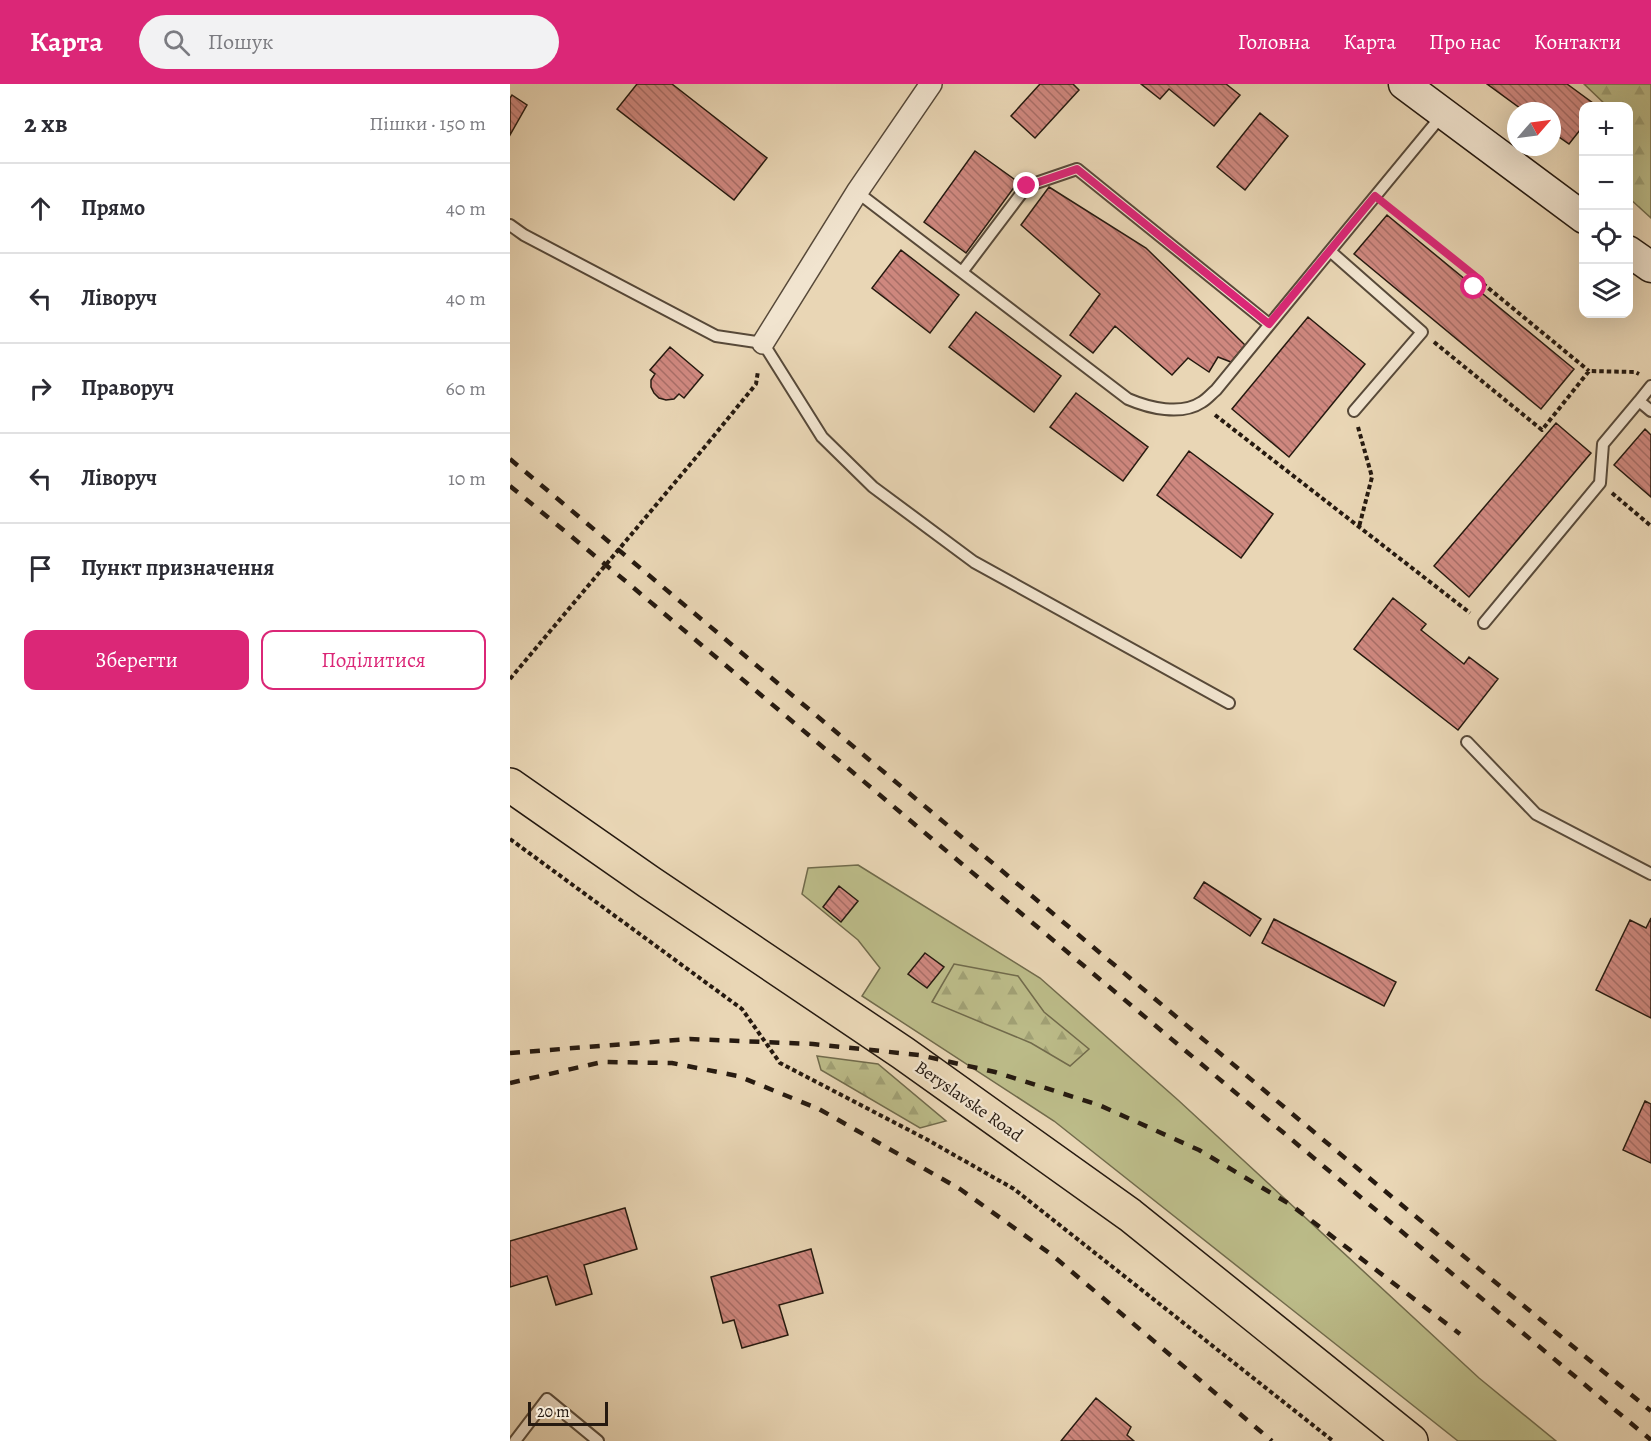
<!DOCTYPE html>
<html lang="uk">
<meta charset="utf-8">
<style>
:root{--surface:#fff;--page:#f2f2f3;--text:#2b2b33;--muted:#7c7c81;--line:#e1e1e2;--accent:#db2777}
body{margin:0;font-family:Alegreya,serif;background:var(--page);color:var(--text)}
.controls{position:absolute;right:18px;top:18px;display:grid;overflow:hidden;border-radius:12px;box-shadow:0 6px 24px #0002}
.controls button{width:54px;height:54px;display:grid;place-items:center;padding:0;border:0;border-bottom:2px solid var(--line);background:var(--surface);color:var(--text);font:30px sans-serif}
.compass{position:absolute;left:997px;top:18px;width:54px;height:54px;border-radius:50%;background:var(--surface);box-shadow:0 6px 24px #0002;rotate:62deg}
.scale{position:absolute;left:18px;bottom:15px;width:80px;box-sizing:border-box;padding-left:6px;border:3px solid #261a10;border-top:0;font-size:16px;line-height:21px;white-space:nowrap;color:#261a10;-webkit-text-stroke:4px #f1e4cf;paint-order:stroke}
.stop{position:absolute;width:18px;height:18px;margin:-14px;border:4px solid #db2777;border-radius:50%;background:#fff}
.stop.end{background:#db2777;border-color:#fff;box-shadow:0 2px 6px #0008}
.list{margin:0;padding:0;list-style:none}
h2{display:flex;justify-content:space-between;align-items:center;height:78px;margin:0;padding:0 24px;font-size:26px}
h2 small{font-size:20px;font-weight:400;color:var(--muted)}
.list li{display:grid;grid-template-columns:39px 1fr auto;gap:18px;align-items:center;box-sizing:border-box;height:90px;padding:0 24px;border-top:2px solid var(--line)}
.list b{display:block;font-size:22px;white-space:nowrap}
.list em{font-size:20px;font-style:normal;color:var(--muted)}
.actions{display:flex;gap:12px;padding:18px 24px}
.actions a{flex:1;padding:14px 0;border:2px solid var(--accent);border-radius:12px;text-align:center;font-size:21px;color:var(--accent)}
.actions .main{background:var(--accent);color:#fff}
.icon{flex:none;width:33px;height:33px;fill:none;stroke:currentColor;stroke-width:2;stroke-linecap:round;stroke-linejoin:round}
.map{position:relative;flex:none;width:1141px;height:1357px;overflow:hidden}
header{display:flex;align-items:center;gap:36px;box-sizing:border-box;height:84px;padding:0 30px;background:var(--accent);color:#fff}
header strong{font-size:28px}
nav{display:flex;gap:33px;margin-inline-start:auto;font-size:21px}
.search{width:420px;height:54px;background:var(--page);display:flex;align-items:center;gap:15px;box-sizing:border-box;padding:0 21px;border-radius:33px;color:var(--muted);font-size:22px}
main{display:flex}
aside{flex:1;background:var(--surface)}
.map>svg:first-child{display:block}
.green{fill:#bcbc89;stroke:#716b4c;stroke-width:1.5}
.forest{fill:url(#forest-firs);stroke:#716b4c;stroke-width:1.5}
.building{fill:url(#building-back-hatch);stroke:#261a10;stroke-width:1.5}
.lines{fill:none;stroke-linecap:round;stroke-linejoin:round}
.lane-casing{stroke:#574939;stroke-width:14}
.street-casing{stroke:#574939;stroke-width:24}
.secondary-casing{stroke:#261a10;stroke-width:33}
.primary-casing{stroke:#261a10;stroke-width:36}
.path{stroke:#261a10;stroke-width:4;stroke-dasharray:4.5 3;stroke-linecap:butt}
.lane{stroke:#f1e4cf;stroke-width:10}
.street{stroke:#f1e4cf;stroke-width:21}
.secondary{stroke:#f1e4cf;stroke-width:30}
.primary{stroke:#e9d6b5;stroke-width:33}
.rail{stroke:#261a10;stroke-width:4.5;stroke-dasharray:10 10;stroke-linecap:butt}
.path-bridge{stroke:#261a10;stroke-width:4;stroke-dasharray:4.5 3;stroke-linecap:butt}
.route{stroke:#db2777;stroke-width:8}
.labels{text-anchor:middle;stroke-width:4.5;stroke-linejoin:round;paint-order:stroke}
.street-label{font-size:18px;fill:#261a10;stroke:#f1e4cf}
</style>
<header>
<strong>Карта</strong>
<div class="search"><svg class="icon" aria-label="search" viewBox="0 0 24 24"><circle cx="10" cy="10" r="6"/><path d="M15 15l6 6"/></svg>Пошук</div>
<nav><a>Головна</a><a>Карта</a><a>Про нас</a><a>Контакти</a></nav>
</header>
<main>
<aside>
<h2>2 хв<small>Пішки · 150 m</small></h2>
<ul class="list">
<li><svg class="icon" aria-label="ahead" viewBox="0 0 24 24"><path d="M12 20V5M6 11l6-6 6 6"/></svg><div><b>Прямо</b></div><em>40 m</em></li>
<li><svg class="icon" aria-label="left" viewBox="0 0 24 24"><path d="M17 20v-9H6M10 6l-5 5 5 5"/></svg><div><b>Ліворуч</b></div><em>40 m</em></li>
<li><svg class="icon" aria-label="right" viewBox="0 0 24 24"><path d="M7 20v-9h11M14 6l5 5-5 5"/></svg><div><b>Праворуч</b></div><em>60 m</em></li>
<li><svg class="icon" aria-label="left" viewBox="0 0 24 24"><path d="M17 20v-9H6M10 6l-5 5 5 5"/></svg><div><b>Ліворуч</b></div><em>10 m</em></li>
<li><svg class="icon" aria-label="arrive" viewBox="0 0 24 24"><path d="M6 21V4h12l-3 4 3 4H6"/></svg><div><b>Пункт призначення</b></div></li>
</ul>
<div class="actions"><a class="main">Зберегти</a><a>Поділитися</a></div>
</aside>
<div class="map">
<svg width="1141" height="1357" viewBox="0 0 1141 1357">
<defs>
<pattern id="forest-firs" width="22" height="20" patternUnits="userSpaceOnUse" patternTransform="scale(1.5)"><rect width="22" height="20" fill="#bcbc89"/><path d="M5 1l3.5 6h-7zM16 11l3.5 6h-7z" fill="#a1a175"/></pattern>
<pattern id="building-back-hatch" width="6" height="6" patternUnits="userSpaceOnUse" patternTransform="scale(1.5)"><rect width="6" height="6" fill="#cf887f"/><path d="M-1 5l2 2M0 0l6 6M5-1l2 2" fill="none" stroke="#a86e67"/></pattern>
</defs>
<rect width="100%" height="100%" fill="#e9d6b5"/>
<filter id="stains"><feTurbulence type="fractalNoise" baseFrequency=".00333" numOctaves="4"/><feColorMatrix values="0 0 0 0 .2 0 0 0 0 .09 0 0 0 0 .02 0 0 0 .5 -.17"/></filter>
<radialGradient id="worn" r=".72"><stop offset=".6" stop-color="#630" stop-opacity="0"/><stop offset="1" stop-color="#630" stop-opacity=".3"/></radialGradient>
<path class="green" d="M348,781L530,894L668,1016L969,1294L1046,1357H948L544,1037L352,912L370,884L348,856L292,810L298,784Z"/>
<path class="forest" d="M1074,0H1141V134L1119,114L1118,22H1097Z
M444,880L508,892L534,928L579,965L560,982L521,959L422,918Z
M307,972L368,980L436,1037L410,1044L311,986Z"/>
<path class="building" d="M127,0H162L257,74L224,116L107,25Z
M530,0H563L569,6L525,54L501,32Z
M631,0H716L730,11L704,42L659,5L650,15Z
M977,0H1057L1087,22H1074V41L1059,60L1042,48V27H1014Z
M2,11L17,21L0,51V14Z
M750,29L778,52L735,106L707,83Z
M465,67L508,98L456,169L414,138Z
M539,103L636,164L735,261L721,278L708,273L699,288L678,274L662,291L605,242L583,269L560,251L590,210L511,141Z
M877,131L1064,285L1031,325L844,170Z
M391,166L449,211L420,249L362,204Z
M466,228L551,292L524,328L439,263Z
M798,233L855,280L779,373L722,325Z
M160,263L193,291L174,314L169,310L164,315L156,316L149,314L144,309L141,303V296L145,290L140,286Z
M566,309L638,363L613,397L540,343Z
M1046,339L1081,369L959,513L924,482Z
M1135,345L1141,351V413L1104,381Z
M679,367L763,430L731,474L647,411Z
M883,514L916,540L911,546L954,580L959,573L988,595L948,646L844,565Z
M694,798L751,835L740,852L684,814Z
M329,802L348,817L331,838L313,823Z
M1141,834V934L1086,906L1120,836L1136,844Z
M764,835L886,898L874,922L752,859Z
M415,869L434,883L417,904L398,890Z
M1135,1017L1141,1020V1079L1113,1066Z
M115,1124L127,1165L74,1181L82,1210L46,1221L37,1192L0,1203V1157Z
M301,1165L313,1209L269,1221L278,1251L232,1264L224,1236L213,1239L201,1193Z
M586,1314L621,1343L617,1351L624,1357H551Z"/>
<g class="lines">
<defs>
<path id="lane" d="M347,108L618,315C639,324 671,332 692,318C697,315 701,310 706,306L820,167
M0,141L14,151L206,252L253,259L312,353L363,403L464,478L719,619
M452,188L517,102L567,85L759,240
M1141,302L1129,317L1141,327
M844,327L912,248L820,167L933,30
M974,539L1090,399L1093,360L1129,317
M957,658L1026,730L1141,790
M5,1357L37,1315L88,1357"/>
<path id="street" d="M253,259L347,108L421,0"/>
<path id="secondary" d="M894,0L1074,134
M1118,167L1141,183"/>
<path id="primary" d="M0,701L139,798L393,969L620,1131L901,1357"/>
</defs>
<use href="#lane" class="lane-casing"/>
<use href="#street" class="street-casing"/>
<use href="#secondary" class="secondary-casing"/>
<use href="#primary" class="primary-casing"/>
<path class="path" d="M880,123L1079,287
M964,203L970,196
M924,258L1032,346L1079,287L1125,288L1129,290
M705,331L960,529
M848,343L862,393L849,443
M198,359L246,300L248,287
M1102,409L1141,442
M0,755L232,925L270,979L416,1055L504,1105L823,1357"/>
<use href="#lane" class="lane"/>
<use href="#street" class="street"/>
<use href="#secondary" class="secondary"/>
<use href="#primary" class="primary"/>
<path class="rail" d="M0,375L835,1074L1141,1327
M0,402L119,500L421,754L1141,1356
M0,969L180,955L303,960L409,971L485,988L589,1021L689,1066L781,1121L950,1250
M0,999L92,978L162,979L228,992L309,1025L450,1105L542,1171L762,1357"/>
<path class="path-bridge" d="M0,595L198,359"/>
</g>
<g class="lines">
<path class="route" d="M517,102L567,85L759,240L865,112L970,196L964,203"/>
</g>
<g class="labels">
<g class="street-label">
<text transform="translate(459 1017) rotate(35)" y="6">Beryslavske Road</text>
</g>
</g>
<rect width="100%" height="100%" filter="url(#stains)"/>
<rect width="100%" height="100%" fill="url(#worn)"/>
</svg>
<div class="controls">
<button>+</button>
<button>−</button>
<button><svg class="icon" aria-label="locate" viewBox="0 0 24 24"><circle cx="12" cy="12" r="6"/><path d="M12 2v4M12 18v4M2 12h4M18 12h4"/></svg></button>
<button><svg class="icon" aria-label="layers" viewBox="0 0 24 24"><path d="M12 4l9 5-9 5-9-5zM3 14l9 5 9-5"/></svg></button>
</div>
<svg class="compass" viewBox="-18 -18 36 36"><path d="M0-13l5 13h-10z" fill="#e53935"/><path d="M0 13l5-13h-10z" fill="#7c7c81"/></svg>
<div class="scale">20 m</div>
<div class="stop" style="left:964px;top:203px"></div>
<div class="stop end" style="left:517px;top:102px"></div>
</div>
</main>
